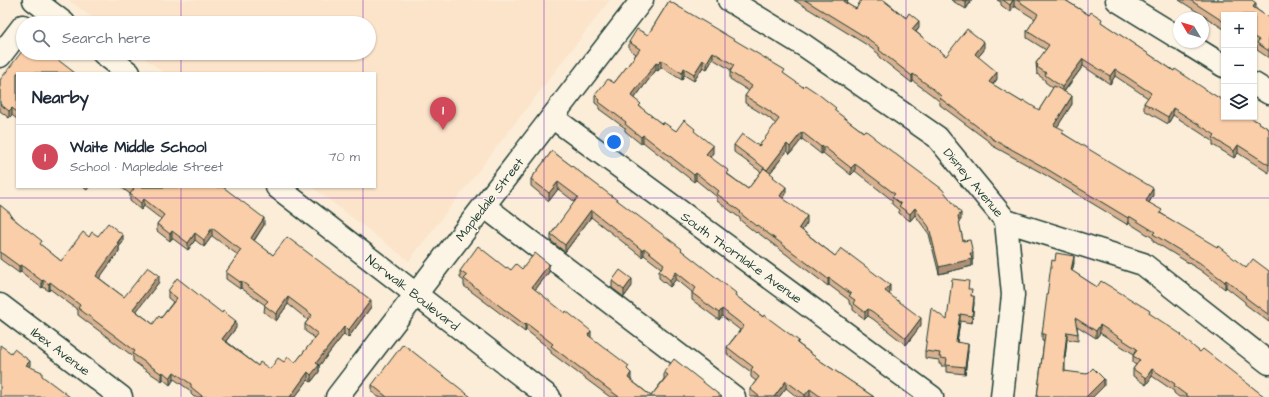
<!DOCTYPE html>
<meta charset="utf-8">
<style>
:root{--surface:#fff;--page:#f2f2f3;--text:#1f2937;--muted:#747a83;--line:#e0e1e3;--accent:#d1495b}
body{margin:0;font-family:"Architects Daughter",sans-serif;background:var(--page);color:var(--text)}
.controls{position:absolute;right:12px;top:12px;display:grid;overflow:hidden;border-radius:0px;box-shadow:0 1px 3px #0004}
.controls button{width:36px;height:36px;display:grid;place-items:center;padding:0;border:0;border-bottom:1px solid var(--line);background:var(--surface);color:var(--text);font:20px sans-serif}
.compass{position:absolute;left:1173px;top:12px;width:36px;height:36px;border-radius:50%;background:var(--surface);box-shadow:0 1px 3px #0004;rotate:308deg}
.you{position:absolute;left:614px;top:142px;width:14px;height:14px;margin:-10px;border:3px solid #fff;border-radius:50%;background:#1a73e8;box-shadow:0 0 0 6px #1a73e833}
.badge{display:grid;place-items:center;width:26px;height:26px;border-radius:50%;background:var(--accent);color:#fff;font-size:13px;font-weight:700}
.pin{position:absolute;translate:-50% -33px;filter:drop-shadow(0 1px 2px #0008)}
.pin::after{content:'';position:absolute;top:21px;width:14px;height:12px;background:inherit;clip-path:polygon(0 0,100% 0,50% 100%)}
.list{margin:0;padding:0;list-style:none}
h2{display:flex;justify-content:space-between;align-items:center;height:52px;margin:0;padding:0 16px;font-size:17px}
h2 small{font-size:13px;font-weight:400;color:var(--muted)}
.list li{display:grid;grid-template-columns:26px 1fr auto;gap:12px;align-items:center;box-sizing:border-box;height:64px;padding:0 16px;border-top:1px solid var(--line)}
.list b{display:block;font-size:15px;white-space:nowrap}
.list p{margin:0;font-size:13px;white-space:nowrap;color:var(--muted)}
.list em{font-size:13px;font-style:normal;color:var(--muted)}
.icon{flex:none;width:22px;height:22px;fill:none;stroke:currentColor;stroke-width:2;stroke-linecap:round;stroke-linejoin:round}
.map{position:relative;flex:none;width:1269px;height:397px;overflow:hidden}
.search{position:absolute;background:var(--surface);box-shadow:0 1px 3px #0004;left:16px;top:16px;width:360px;height:44px;display:flex;align-items:center;gap:10px;box-sizing:border-box;padding:0 14px;border-radius:22px;color:var(--muted);font-size:15px}
.panel{position:absolute;background:var(--surface);box-shadow:0 1px 3px #0004;left:16px;top:72px;width:360px;height:116px;border-radius:0px}
.map>svg:first-child{display:block}
.built{fill:#fbe4ca}
.lines{fill:none;stroke-linecap:round;stroke-linejoin:round}
.minor-casing{stroke:#1f3d34;stroke-width:25}
.minor{stroke:#fcf5e5;stroke-width:22}
.wall{fill:#d7b190;stroke:#1f3d34;fill-rule:evenodd}
.shaded-wall{fill:#af9076;stroke:#1f3d34}
.building{fill:#facea8;stroke:#1f3d34}
.grid{fill:none;stroke:#7b2cbf;stroke-width:1;stroke-opacity:0.55}
.labels{text-anchor:middle;stroke-width:3;stroke-linejoin:round;paint-order:stroke}
.street-label{font-size:13px;fill:#1f3d34;stroke:#fcf5e5}
</style>
<div class="map">
<svg width="1269" height="397" viewBox="0 0 1269 397">
<rect width="100%" height="100%" fill="#fcedd9"/>
<filter id="ink" filterUnits="userSpaceOnUse"><feTurbulence type="fractalNoise" baseFrequency=".025" numOctaves="2"/><feDisplacementMap in="SourceGraphic" scale="8" xChannelSelector="R" yChannelSelector="G"/><feConvolveMatrix kernelMatrix="1 2 1 2 8 2 1 2 1" color-interpolation-filters="sRGB"/></filter>
<g filter="url(#ink)">
<path class="built" d="M69,0H610L409,261L312,187H375V73H164L138,53H369V23H99Z"/>
<g class="lines">
<defs>
<path id="minor" d="M34,0L64,23
M729,0L805,46L937,137L1006,221L1143,264L1269,363
M1117,0L1179,38
M1185,42L1224,66
M103,53L129,73
M0,56L23,26
M1254,84L1269,93
M552,117L932,397
M277,187L549,397
M484,206L734,397
M0,305L121,397
M337,397L642,0
M1002,397L1013,295L1006,221"/>
</defs>
<use href="#minor" class="minor-casing"/>
<use href="#minor" class="minor"/>
</g>
<path class="wall" d="M794,0H848L847,4L856,9L884,0L919,28L916,32L946,56L984,50L978,57L997,79L993,85L1022,102L1039,110L1053,88L1045,82V80L1037,74L1036,63L1046,50L1027,38V31L1035,19L1014,6L1010,12L1001,5V2L997,0H1065L1102,23L1174,71L1269,129V173L1238,153L1234,158L1213,145V141L1173,115L1168,124L1144,110V103L1148,98L1115,76L1110,84L1083,66L1064,92L1072,104L1057,127L1064,134L1153,195L1149,203L1162,214L1246,268L1269,271V322L1245,304V302L1226,287L1225,289L1200,270L1153,241V238L1129,223L1128,225L1042,173L991,145V143L940,105V102L932,95L913,81L912,83L879,57V54L867,45Z
M951,0H972L966,9Z
M1179,0H1252L1256,9L1269,18V58L1257,50V46L1254,44V15H1224V29Z
M669,1L785,75L836,112L858,128L874,139L961,220L959,222L963,241L973,260H972V266L939,274L929,234L915,215L910,221L899,213V210L892,204V200L855,171L851,175L823,153L821,154L802,139L790,154L787,151L770,173L786,194L783,198L807,223L802,230L835,256L890,293L889,294L921,325L906,345L873,319L868,316L865,319L853,310V306L849,303V300L829,285L828,286L757,232L756,233L740,220V218L717,201V197L696,180L694,182L643,142L641,144L625,131V128L599,109V106L595,103V95L614,83L632,60L636,54L629,49V42L648,35ZM713,59L731,70L730,72V79L749,91L745,96V103L771,119V120L776,124L759,146L734,145V152L761,172L748,189L729,175L710,157L713,153L695,133L676,131L662,124L641,108L634,99L656,70L658,71L661,67L682,80L684,75L694,81L703,67L707,69Z
M17,73V119L12,115L9,118L0,111V80Z
M552,151L682,251L736,296L822,362L874,397H812L810,396L809,397H797L786,388L779,397H750V389L756,381L751,377V372L727,354V347L740,330L722,316L719,320L692,300V292L676,279L670,287L659,278V271L661,268L644,255L642,257L591,217L565,252L551,241V234L575,202L558,189L549,201L531,186V179Z
M83,187H89L87,190Z
M121,187H223L264,225L254,241L273,255L371,307L348,338L344,334L319,366V372L311,382L308,380L295,397H194L191,394V391L174,379L170,385L163,379L162,381L144,369L133,361V357L130,354L78,315V310L50,289L49,291L43,287L42,288L21,272L19,273L0,259V205L42,246L61,261L89,237L98,236L123,242L119,247V251L99,278L124,297L159,282L136,311L153,324L161,318L173,302L168,298V291L236,328L226,341L258,366L270,369L284,362L295,363L315,338L305,331V324L308,320L288,304L276,321L264,312L265,305L241,288L240,289L226,279V272L238,255L212,236L204,247L195,240L188,250L172,238L170,241L157,231V224L161,219L144,206L141,210L130,201V194Z
M1055,261L1074,263L1072,271L1097,287L1150,314L1200,352L1265,397H1179L1174,393V391L1152,376L1146,385L1133,376V369L1136,365L1133,363V356L1134,354L1100,333L1096,338L1077,326L1078,334V341L1067,339L1065,359V371L1104,386L1037,397L1044,341H1042V334Z
M506,268L511,270L522,269L549,272L535,290L629,371L631,380L651,396L664,379V372L722,397H610L551,353V350L526,330L525,332L464,286V281L460,278V271Z
M612,281L632,286L624,297L612,288Z
M969,289L974,303L972,323L960,321L957,342L968,351L965,374L946,372V366H941V364H939V360L925,358V351Z
M372,385L471,397H378L372,392Z"/>
<path class="shaded-wall" d="M845,0H848L844,9V2Z
M967,0H972L966,9V2Z
M1013,0H1014V6L1010,12V5Z
M1256,3V10L1253,7Z
M919,21V28L912,36V29Z
M984,42V50L975,61V54Z
M713,52V59L707,69V62Z
M1083,59V66L1062,94V87Z
M661,60V67L658,71V64Z
M703,60V67L694,81V74Z
M656,63V70L631,103V96Z
M684,68V75L682,80V73Z
M1115,69V76L1110,84V76Z
M997,72V79L989,89V82Z
M913,74V81L912,83V76Z
M1072,96V104L1054,132V125Z
M12,108V115L9,118V111Z
M1173,108V115L1168,124V117Z
M802,132V139L790,154V147Z
M643,135V142L641,144V137Z
M787,144V151L767,177V170Z
M1238,145V153L1234,158V151Z
M713,146V153L706,161V154Z
M823,146V153L821,154V147Z
M855,164V171L851,175V168Z
M696,173V180L694,182V175Z
M558,182V189L549,201V193Z
M786,187V194L780,203V196Z
M1153,188V195L1146,208V201Z
M144,199V206L141,210V203Z
M915,208V215L910,221V214Z
M591,210V217L565,252V245Z
M961,213V220L958,223V216Z
M807,216V223L799,235V228Z
M1129,216V223L1128,225V218Z
M264,218V225L251,245V238Z
M212,228V236L204,247V240Z
M172,231V238L170,241V234Z
M195,233V240L188,250V243Z
M123,235V242L119,247V251L96,283V276Z
M644,248V255L642,257V250Z
M970,253H973V260H972V266L939,274V267Z
M1074,256V263L1071,277V270Z
M549,264V272L532,294V287Z
M21,265V272L19,273V266Z
M676,272V279L670,287V280Z
M159,275V282L133,316V309Z
M829,278V285L828,286V279Z
M632,279V286L624,297V290Z
M43,280V287L42,288V281Z
M1226,280V287L1225,289V282Z
M241,281V288L240,289V282Z
M50,282V289L49,291V284Z
M890,285V293L885,298V291Z
M974,296V303L972,323V316Z
M288,297V304L276,321V314Z
M371,300V307L348,338V331Z
M722,309V316L719,320V313Z
M868,309V316L865,319V312Z
M960,314V321L956,349V342Z
M921,318V325L906,345V338Z
M236,321V328L222,346V339Z
M526,323V330L525,332V325Z
M1100,325V333L1096,338V331Z
M344,327V334L319,366V372L311,382V375L316,363Z
M591,331V338L588,335Z
M1067,332V339L1064,366V359Z
M968,344V351L965,374V367Z
M30,361V368L26,365Z
M1152,369V376L1146,385V378Z
M163,372V379L162,381V374Z
M174,372V379L170,385V378Z
M308,372V380L295,397H290Z
M631,373V380L628,385V378Z
M1104,379V386L1093,397H1086Z
M786,381V388L779,397H774Z
M810,389V396L809,397H805V395Z"/>
<path class="building" d="M805,0H845L844,2L856,9L861,0H883L906,18L909,13L919,21L912,29L946,56L967,29L984,42L975,54L997,72L989,82L1022,102L1023,100L1039,110L1054,86L1072,96L1054,125L1064,130L1062,133L1153,188L1146,201L1162,210L1160,213L1217,247L1218,246L1246,268L1253,259L1269,271V315L1245,297L1246,296L1226,280L1225,282L1200,263L1153,234L1155,232L1129,216L1128,218L1042,166L991,138V137L940,98L941,96L932,88L913,74L912,76L879,50L880,48L867,38Z
M962,0H967L966,2Z
M1003,0H1013L1010,5Z
M1017,0H1065L1089,15L1091,12L1102,19L1101,22L1174,71L1175,69L1211,93L1224,101V117H1250L1269,129V165L1238,145L1234,151L1213,138L1215,135L1173,108L1168,117L1144,103L1151,93L1115,69L1110,76L1083,59L1062,87L1045,75L1046,73L1037,67L1038,65L1036,63L1049,45L1027,31L1038,14Z
M1190,0H1252L1256,3L1253,7L1269,18V51L1257,43L1259,40L1254,37V15H1224V22Z
M669,1L785,70L783,73L803,87L805,85L817,93L836,108L834,110L858,128L863,132L865,130L874,137V138L942,189L961,213L958,216L963,241L970,240L973,253H970L972,259L939,267L929,227L915,208L910,214L899,206L901,204L892,197L895,194L855,164L851,168L823,146L821,147L802,132L790,147L787,144L767,170L734,145L742,134L759,146L779,119L771,113V112L745,96L752,86L730,72L734,65L713,52L707,62L703,60L694,74L684,68L682,73L661,60L658,64L656,63L631,96L641,104L639,106L662,124L663,122L676,131L684,120L695,129L694,131L713,146L706,154L729,171L727,174L748,189L764,168L774,176L773,177L786,187L780,196L807,216L799,228L835,256L841,248L890,285L885,291L921,318L906,338L873,312L868,309L865,312L853,303L855,300L849,296L851,294L829,278L828,279L757,225L756,226L740,213L741,212L717,194L719,191L696,173L694,175L643,135L641,137L625,124L626,122L599,102L600,100L595,95L608,79L614,83L632,60L640,49L629,42L637,29L648,35Z
M23,50V53H49L75,73H17V112L12,108L9,111L0,104V80Z
M552,151L682,249L681,250L736,293L735,295L763,317L764,315L799,341L797,343L822,362L874,397H821L810,389L805,395L786,381L774,397H760L750,389L759,377L751,370L753,367L727,347L744,326L722,309L719,313L692,293L696,288L676,272L670,280L659,271L664,264L644,248L642,250L591,210L565,245L551,234L578,197L558,182L549,193L531,179Z
M131,187H223L264,218L251,238L273,255L287,237L371,300L348,331L344,327L316,363L319,365L311,375L308,372L290,397H201L202,396L191,387V384L174,372L170,378L163,372L162,374L133,354L135,351L130,347L78,308L80,305L50,282L49,284L43,280L42,281L21,265L19,266L0,252V205L11,214L10,216L42,241L40,244L61,261L83,232L89,237L92,232L98,236L108,223L123,235L117,243L119,244L96,276L124,297L148,267L159,275L133,309L153,324L159,316L161,318L177,298L168,291L177,278L222,313L223,311L236,321L222,339L258,366L260,362L270,369L278,358L284,362L288,357L295,363L318,334L305,324L312,315L288,297L276,314L264,305L268,301L241,281L240,282L226,272L241,250L212,228L204,240L195,233L188,243L172,231L170,234L157,224L164,215L144,199L141,203L130,194L134,189Z
M478,246L506,268L507,267L511,270L516,264L522,269L535,253L549,264L532,287L561,310L565,313L566,311L591,331L588,335L629,366L627,369L631,373L628,378L651,396L668,375L664,372L674,359L722,397H619L551,346L553,344L526,323L525,325L464,279L467,276L460,271Z
M1056,253L1074,256L1071,270L1097,287L1101,281L1150,311L1149,313L1182,335L1181,336L1200,352L1203,349L1265,397H1189L1174,386L1175,384L1152,369L1146,378L1133,369L1140,360L1133,356L1137,349L1100,325L1096,331L1075,318L1078,334L1067,332L1064,359H1065L1064,371L1087,374L1093,368L1104,379L1086,397H1037L1045,334H1042L1050,273L1052,260L1055,261Z
M620,270L632,279L624,290L612,281Z
M952,279L969,281L968,289H972L971,296H974L972,316L960,314L956,342L968,344L965,367L946,365L947,359L941,358V357H939L940,353L925,351L931,308L947,320Z
M403,344L471,397H387L372,385Z
M0,345L11,353L14,349L30,361L26,365L42,372V376L70,397H0Z"/>
</g>
<path class="grid" d="M181,0V23M363,0V23M544,0V397M725,0V397M906,0V397M1088,0V397M181,53V73M363,53V73M181,187V397M363,187V397M0,198H1269"/>
<g class="labels">
<g class="street-label">
<text transform="translate(974 182) rotate(50)" y="5">Disney Avenue</text>
<text transform="translate(489 199) rotate(-52)" y="5">Mapledale Street</text>
<text transform="translate(742 257) rotate(36)" y="5">South Thornlake Avenue</text>
<text transform="translate(413 292) rotate(38)" y="5">Norwalk Boulevard</text>
<text transform="translate(61 351) rotate(37)" y="5">Ibex Avenue</text>
</g>
</g>
</svg>
<div class="controls">
<button>+</button>
<button>−</button>
<button><svg class="icon" aria-label="layers" viewBox="0 0 24 24"><path d="M12 4l9 5-9 5-9-5zM3 14l9 5 9-5"/></svg></button>
</div>
<svg class="compass" viewBox="-18 -18 36 36"><path d="M0-13l5 13h-10z" fill="#e53935"/><path d="M0 13l5-13h-10z" fill="#747a83"/></svg>
<div class="you"></div>
<div class="pin badge" style="left:443px;top:130px">1</div>
<div class="search"><svg class="icon" aria-label="search" viewBox="0 0 24 24"><circle cx="10" cy="10" r="6"/><path d="M15 15l6 6"/></svg>Search here</div>
<section class="panel">
<h2>Nearby<small></small></h2>
<ul class="list">
<li><span class="badge">1</span><div><b>Waite Middle School</b><p>School · Mapledale Street</p></div><em>70 m</em></li>
</ul>
</section>
</div>
